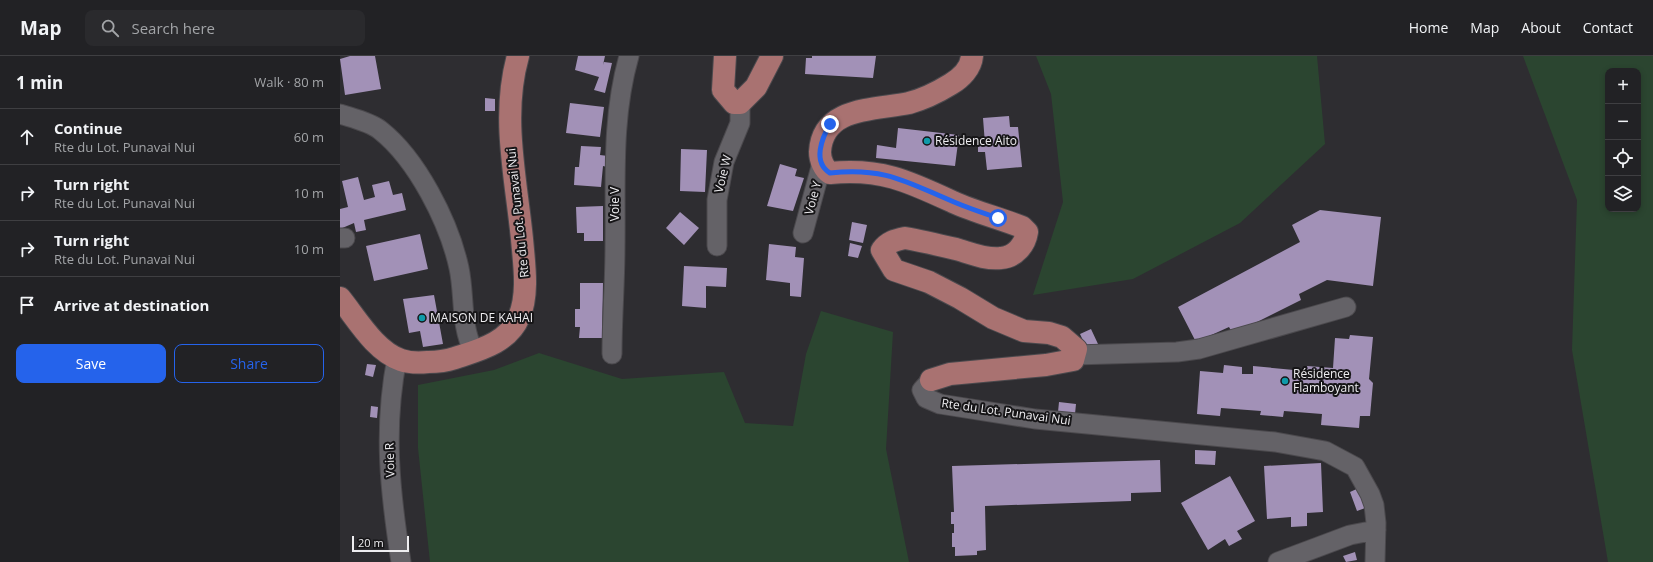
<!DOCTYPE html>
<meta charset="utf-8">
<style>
:root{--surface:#222225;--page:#2a2a2d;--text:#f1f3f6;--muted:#a2a4a7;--line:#3f3f42;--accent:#2563eb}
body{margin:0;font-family:"Open Sans",sans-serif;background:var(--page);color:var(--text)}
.controls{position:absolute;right:12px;top:12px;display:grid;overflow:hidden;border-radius:8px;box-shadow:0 2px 6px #0003}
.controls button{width:36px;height:36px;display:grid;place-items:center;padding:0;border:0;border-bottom:1px solid var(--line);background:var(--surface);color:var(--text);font:20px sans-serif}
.scale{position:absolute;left:12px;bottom:10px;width:57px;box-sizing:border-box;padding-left:4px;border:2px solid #eeedf0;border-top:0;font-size:11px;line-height:14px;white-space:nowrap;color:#eeedf0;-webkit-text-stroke:3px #161517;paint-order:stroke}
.stop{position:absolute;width:12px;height:12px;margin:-9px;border:3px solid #2563eb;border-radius:50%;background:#fff}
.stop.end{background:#2563eb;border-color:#fff;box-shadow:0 1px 4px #0008}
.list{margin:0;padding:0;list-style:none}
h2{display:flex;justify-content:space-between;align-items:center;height:52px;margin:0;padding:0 16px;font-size:17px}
h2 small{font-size:13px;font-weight:400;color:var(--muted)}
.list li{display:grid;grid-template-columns:26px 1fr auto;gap:12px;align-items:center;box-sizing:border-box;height:56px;padding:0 16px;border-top:1px solid var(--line)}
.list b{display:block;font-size:15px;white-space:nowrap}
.list p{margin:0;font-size:13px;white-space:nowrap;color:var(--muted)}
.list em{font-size:13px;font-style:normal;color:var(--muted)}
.actions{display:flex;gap:8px;padding:12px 16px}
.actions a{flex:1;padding:9px 0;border:1px solid var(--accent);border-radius:8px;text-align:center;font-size:14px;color:var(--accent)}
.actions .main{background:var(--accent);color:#fff}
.icon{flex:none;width:22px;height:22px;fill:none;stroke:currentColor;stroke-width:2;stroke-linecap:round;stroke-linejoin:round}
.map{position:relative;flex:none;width:1313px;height:506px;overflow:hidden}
header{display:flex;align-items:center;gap:24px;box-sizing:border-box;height:56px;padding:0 20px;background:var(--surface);border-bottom:1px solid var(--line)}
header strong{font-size:19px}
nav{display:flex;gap:22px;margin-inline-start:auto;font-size:14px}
.search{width:280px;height:36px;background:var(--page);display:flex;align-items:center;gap:10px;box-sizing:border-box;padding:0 14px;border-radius:8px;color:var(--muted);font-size:15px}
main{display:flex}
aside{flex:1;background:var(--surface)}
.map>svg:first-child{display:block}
.green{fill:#2b4530;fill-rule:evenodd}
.building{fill:#a291b7}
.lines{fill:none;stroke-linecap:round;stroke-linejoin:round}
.minor-casing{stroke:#4b494d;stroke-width:21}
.major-casing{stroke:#4b494d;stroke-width:24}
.minor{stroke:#646267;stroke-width:19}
.major{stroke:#a97271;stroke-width:22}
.route{stroke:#2563eb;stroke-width:5}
.culture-dot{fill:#0f9aa8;stroke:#161517;stroke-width:1.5}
.labels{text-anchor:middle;stroke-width:4;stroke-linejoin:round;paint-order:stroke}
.poi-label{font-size:12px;fill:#eeedf0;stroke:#161517;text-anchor:start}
.street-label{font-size:12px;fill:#eeedf0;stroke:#161517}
</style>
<header>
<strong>Map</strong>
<div class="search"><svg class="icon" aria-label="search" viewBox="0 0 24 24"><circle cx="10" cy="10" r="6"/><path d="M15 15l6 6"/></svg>Search here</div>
<nav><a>Home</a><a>Map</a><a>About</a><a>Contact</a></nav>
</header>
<main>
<aside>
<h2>1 min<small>Walk · 80 m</small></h2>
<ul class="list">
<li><svg class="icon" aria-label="ahead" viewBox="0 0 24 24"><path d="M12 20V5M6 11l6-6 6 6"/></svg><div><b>Continue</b><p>Rte du Lot. Punavai Nui</p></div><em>60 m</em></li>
<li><svg class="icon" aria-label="right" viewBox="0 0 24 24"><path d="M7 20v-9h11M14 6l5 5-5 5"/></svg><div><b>Turn right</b><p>Rte du Lot. Punavai Nui</p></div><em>10 m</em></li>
<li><svg class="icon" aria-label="right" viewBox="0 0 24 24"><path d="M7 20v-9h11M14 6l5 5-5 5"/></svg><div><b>Turn right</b><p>Rte du Lot. Punavai Nui</p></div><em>10 m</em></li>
<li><svg class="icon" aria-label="arrive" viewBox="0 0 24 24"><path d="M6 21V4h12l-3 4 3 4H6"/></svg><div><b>Arrive at destination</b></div></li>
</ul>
<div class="actions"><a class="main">Save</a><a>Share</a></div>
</aside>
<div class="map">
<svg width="1313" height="506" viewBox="0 0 1313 506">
<rect width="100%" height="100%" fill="#2e2d31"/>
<path class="green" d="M696,0H977L985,88L900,167L793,223L693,239L723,146L711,38Z
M1183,0H1313V506H1268L1232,294L1237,144ZM1268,15H1298V153H1268Z
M481,255L553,276L546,393L569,506H90L78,392V329L154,314L199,297L282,323L384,316L405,367L453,370L466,298Z"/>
<path class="building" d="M10,0H35L41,33L5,39L0,3Z
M238,0H265L263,9L264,6L272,7L265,37L254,34L259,21L235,14Z
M472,0H536L533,22L465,18L466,2H472Z
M145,42L155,43V55H145Z
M230,47L264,51L260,81L226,77Z
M669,60L670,71H678L682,111L647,114L645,96H638V89L645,88L643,62Z
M558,72L619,79L615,110L536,102L537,89L556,92Z
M241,90L261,91L260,99L268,100L267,111L263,110L261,131L234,129L235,111H239Z
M341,93L367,94L365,136L340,135Z
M440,108L457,113L455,120L464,122L453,155L427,150Z
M18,121L24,144L35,141L32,129L49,125L53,139L62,137L66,154L24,164L26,174L16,176L14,167L0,173V153L8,151L2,125Z
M263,150V185H244V177H237L236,151Z
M980,154L1041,161L1033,230L987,224L959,238L961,244L893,278L889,271L856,286L838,251L960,186L952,169Z
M340,156L359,172L344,189L326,172Z
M512,166L527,169L523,187L509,184Z
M80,178L88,213L34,225L26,190Z
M510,187L522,190L518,202L508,200Z
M429,188L456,191L455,201L464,202L461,241L450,240V227L426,224Z
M344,210L387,212L386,231L366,230V252L342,250Z
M240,227H263L262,282H239L240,271H235V253H240Z
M94,239L103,288L83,291L80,275L69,277L63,243Z
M751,273L758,288L747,293L740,278Z
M1010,279L1033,281L1029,323L1033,327L1030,360H1020L1019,372L981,369L982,358L944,355L943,361L920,359L921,355L881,352L880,360L857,358L860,315L883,317L884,309L902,311V318H913V310L954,314V320L966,321L967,310L993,312L995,282L1009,283Z
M27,308L36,309L33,321L25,319Z
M719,346L736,348L735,358L718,356Z
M31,350L38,351L37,362L30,361Z
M855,394L876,395L875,409L855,408Z
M820,404L821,436L791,437V445L645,450L646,494L637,495V499L615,500V491H612V477H614V468H611V456H614L612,410Z
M981,407L983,456L967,457V470L951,471V461L927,463L924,410Z
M890,420L915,465L897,475L902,483L889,490L885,483L868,494L841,447Z
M1021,431L1028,451L1017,455L1010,436Z
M1015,496L1017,504L1006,506L1003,500Z"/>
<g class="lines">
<defs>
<path id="minor" d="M0,58C12,62 30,66 40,74C77,103 109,166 119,212C125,240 120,269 134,296
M463,177L482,107
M0,182H5
M377,190V144L384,106L400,67V47
M272,298C272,262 275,227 275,191C276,126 271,63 289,0
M735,299L837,296L859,293L1006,251
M57,302C43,373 50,436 61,506
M591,324L582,334L586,342L600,348L695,363L935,386L985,395L1015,411L1030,438L1034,449L1036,467L1035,506
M938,506L1010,479L1036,474"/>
<path id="major" d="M385,0L383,34L394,47H400L416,31L432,0
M0,242C17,263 35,295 61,304C70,307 79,307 88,306C97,306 106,305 115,302C139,294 168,287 179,261C189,238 184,207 182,183C176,122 161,60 178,0
M591,324L610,318L706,309L733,304L736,293L722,281L709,277L684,275L653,262L620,242L589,226L554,214L542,194C548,186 555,184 565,182C582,185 599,189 616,193C630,197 646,204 661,202C675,201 685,189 687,176L682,171C659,162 635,156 613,146C568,125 541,112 490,117C484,113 480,104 480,96C482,50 536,54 569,47C584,43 598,36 611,28C621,22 631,12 632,0"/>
</defs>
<use href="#minor" class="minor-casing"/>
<use href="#major" class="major-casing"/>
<use href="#minor" class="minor"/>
<use href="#major" class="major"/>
</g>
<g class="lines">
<path class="route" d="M490,68C482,82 472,106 490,117C545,111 566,126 614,146C628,152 643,157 658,162"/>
</g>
<g class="culture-dot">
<circle cx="587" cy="85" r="4"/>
<circle cx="82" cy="262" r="4"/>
<circle cx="945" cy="325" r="4"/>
</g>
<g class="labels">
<g class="poi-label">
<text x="595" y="89">Résidence Aito</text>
<text x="90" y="266">MAISON DE KAHAI</text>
<text x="953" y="322">Résidence<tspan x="953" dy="14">Flamboyant</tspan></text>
</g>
<g class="street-label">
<text transform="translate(383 118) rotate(-76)" y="4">Voie W</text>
<text transform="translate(473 142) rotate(-75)" y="4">Voie Y</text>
<text transform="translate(275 148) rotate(-90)" y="4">Voie V</text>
<text transform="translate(178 157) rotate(-96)" y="4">Rte du Lot. Punavai Nui</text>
<text transform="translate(666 356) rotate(8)" y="4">Rte du Lot. Punavai Nui</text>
<text transform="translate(50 404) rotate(-92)" y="4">Voie R</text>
</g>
</g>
</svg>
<div class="controls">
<button>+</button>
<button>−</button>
<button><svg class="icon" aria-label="locate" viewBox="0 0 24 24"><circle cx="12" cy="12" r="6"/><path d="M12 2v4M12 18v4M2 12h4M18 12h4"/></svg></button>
<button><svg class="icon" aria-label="layers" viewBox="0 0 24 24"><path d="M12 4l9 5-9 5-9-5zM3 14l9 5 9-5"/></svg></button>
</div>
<div class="scale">20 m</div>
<div class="stop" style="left:658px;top:162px"></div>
<div class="stop end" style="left:490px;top:68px"></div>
</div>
</main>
